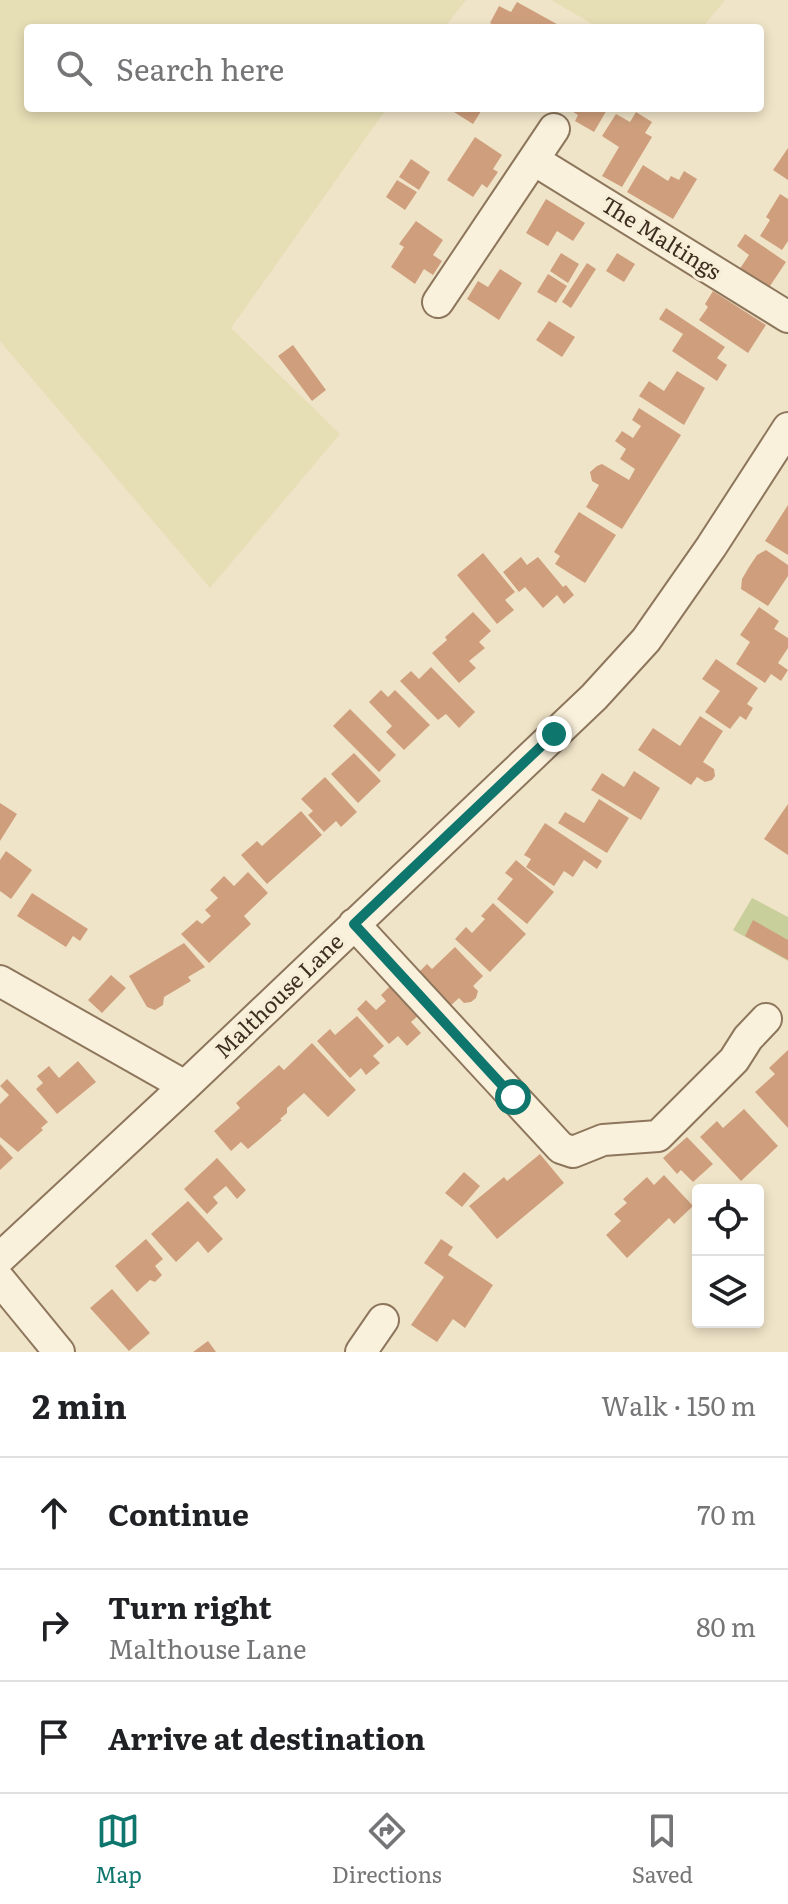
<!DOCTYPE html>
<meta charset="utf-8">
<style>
:root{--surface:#fff;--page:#f2f2f2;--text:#202124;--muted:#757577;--line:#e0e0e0;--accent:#0f766e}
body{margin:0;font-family:Literata,serif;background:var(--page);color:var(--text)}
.controls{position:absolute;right:24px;bottom:24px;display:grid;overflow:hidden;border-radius:8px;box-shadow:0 4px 12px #0003}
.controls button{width:72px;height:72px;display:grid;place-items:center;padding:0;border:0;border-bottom:2px solid var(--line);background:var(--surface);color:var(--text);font:40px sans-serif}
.stop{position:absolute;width:24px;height:24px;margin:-18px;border:6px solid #0f766e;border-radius:50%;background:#fff}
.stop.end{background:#0f766e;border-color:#fff;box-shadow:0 2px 8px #0008}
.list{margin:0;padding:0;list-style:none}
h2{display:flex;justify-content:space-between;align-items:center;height:104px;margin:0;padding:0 32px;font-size:34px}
h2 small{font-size:26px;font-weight:400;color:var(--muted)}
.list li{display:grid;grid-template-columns:52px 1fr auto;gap:24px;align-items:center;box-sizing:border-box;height:112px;padding:0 32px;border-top:2px solid var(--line)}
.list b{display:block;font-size:30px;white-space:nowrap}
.list p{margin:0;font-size:26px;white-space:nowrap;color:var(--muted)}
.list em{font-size:26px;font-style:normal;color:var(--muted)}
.icon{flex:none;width:44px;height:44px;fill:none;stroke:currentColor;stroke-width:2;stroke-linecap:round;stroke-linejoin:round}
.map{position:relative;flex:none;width:788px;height:1352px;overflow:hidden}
.search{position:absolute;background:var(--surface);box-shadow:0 4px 12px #0003;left:24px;right:24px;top:24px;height:88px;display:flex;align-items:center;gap:20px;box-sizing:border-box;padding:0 28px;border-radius:8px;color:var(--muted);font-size:30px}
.sheet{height:440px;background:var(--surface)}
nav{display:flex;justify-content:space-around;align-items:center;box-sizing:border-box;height:112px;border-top:2px solid var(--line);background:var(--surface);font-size:22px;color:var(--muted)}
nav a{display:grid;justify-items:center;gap:4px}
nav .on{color:var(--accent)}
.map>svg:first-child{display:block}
.farmland{fill:#e6deb5}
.green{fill:#c9cf9b}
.building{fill:#cf9f7d}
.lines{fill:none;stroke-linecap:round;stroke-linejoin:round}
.minor-casing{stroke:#8d765c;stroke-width:34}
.minor{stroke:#faf1dc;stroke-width:30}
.route{stroke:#0f766e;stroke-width:10}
.labels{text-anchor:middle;stroke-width:7;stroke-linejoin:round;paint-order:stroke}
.street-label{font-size:22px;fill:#3d2e20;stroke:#f7eed8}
</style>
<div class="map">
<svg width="788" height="1352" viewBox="0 0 788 1352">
<rect width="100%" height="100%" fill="#f0e4c8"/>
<path class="farmland" d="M0,0H466L444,28H28V108H387L231,328L340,434L210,588L0,341Z
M551,0H725L702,28H599Z"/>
<path class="green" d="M752,898L788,917V961L733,930Z"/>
<path class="building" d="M517,2L564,28H499L490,23L499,6L511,12Z
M456,108H483L473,124L454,112Z
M567,108H608L594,132L575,121L578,115Z
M636,112L652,122L645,133L652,137L622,187L602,176L619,147L602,136L616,114L630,122Z
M475,137L502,155L493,169L498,172L487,188L482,184L473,197L447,180Z
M788,148V180L773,170Z
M411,159L430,172L419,190L399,177Z
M643,165L668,181L671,176L679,180L684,171L697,179L673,219L627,192Z
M397,180L417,192L405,210L386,197Z
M780,194L788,199V241L782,250L760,236L770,220L766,217Z
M546,199L585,223L573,241L557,231L548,246L526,233Z
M416,221L443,240L433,255L442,261L433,275L424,269L415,284L391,267L404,247L399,244Z
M745,234L786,262L768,289L739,270L749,255L737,246Z
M561,253L579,264L568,283L550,271Z
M617,253L635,264L624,282L606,271Z
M587,263L596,269L571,308L562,302Z
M500,269L522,283L499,320L467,299L478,281L488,287Z
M548,274L567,286L556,303L537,292Z
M713,291L766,325L748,353L699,320L708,307L705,304Z
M666,308L725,347L717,358L727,365L717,381L672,351L683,334L659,319Z
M549,321L575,337L562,357L536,340Z
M293,345L326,390L312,401L278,356Z
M677,371L705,388L684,425L639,396L649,381L664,391Z
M639,408L681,435L622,529L586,507L599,485L592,481L590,472L597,466L602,464L629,480L635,469L620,459L626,449L615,441L622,431L633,438L641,426L632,420Z
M788,505V555L765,541Z
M579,512L616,535L585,583L555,564L560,556L554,552Z
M766,550L788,565V576L768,606L741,589L742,579L749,567L757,555Z
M483,553L515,592L505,600L514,610L497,624L457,575Z
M521,557L527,565L538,557L563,587L566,585L574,595L564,604L557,595L543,608L525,587L519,592L503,572Z
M759,607L779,621L774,629L788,638V648L778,663L788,670L781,681L771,674L765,683L736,664L750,642L740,635Z
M473,612L491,631L479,642L485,648L469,661L476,668L459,683L432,653L447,640L445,637Z
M716,659L758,688L747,704L753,708L746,720L740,716L730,729L705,712L720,691L702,679Z
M431,667L475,712L459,728L446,714L438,720L400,681L411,671L419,679Z
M381,690L388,697L395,690L430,725L404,750L386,732L392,726L369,702Z
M350,709L396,755L379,772L333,726Z
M700,716L723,731L703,762L714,769L715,776L712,780L705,782L697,777L691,785L638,750L653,728L680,746Z
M354,753L381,781L358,803L331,774Z
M634,771L660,788L641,820L591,790L602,773L624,787Z
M325,777L357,812L341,827L336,821L324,832L308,815L313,811L301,799Z
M599,799L629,818L607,853L558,823L565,812L584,823Z
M0,803L17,814L0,841Z
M788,804V855L764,839Z
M301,811L322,835L267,884L241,855L257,841L262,846Z
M545,823L602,861L597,869L584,860L573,877L564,871L554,886L526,867L531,859L524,855Z
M6,851L32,870L11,899L0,891V860Z
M516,860L554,892L527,924L497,899L513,879L505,873Z
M248,872L268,893L244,916L251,924L209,963L181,934L197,920L202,924L211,916L205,910L218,898L210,890L224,876L234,886Z
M32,893L88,929L80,941L73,936L66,947L17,916Z
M493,903L526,934L490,972L455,939L466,927L472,933L485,919L481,916Z
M753,920L788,940V960L745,936Z
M184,943L205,967L188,977L191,981L164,997L163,1005L155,1010L147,1007L129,976Z
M455,947L483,976L473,986L478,991L476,998L471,1002L464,1003L459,998L449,1007L417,974L427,964L432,969Z
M111,975L126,988L102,1013L88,1000Z
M392,984L420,1014L411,1022L421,1033L407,1046L398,1036L389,1044L357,1009L366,1000L376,1010L386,1001L381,995Z
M357,1016L384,1046L373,1056L380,1063L366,1075L361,1068L350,1078L317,1041L330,1029L335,1035Z
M312,1043L356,1090L328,1117L304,1093L287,1108V1113L280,1119L282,1120L248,1149L241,1142L231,1151L214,1131L240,1108L236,1103L279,1065L284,1070Z
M788,1050V1128L755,1092L775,1074L769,1068Z
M78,1061L96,1082L57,1114L36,1089L43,1083L37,1076L49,1066L59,1078Z
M7,1079L48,1122L41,1128L43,1130L18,1152L0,1137V1104L9,1095L0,1086Z
M744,1109L778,1146L741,1181L700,1137L717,1121L723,1128Z
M687,1137L713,1164L693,1182L681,1170L677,1174L663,1158Z
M0,1144L13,1158L0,1170Z
M540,1154L564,1183L497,1239L469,1206L504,1177L507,1181Z
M217,1158L246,1190L237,1199L226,1186L213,1197L218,1203L207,1214L184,1189Z
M464,1172L480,1186L462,1207L445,1193Z
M664,1175L693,1206L674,1224L669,1218L627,1258L606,1235L621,1221L614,1214L627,1203L623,1199L647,1177L654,1185Z
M188,1201L223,1239L208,1253L198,1241L176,1262L151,1234Z
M146,1239L163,1259L155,1266L162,1275L155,1282L150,1280L137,1292L115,1266Z
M441,1239L453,1247L448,1255L493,1285L465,1328L453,1319L437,1342L411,1325L444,1277L424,1263Z
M112,1289L150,1333L129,1351L90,1308Z
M208,1341L216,1352H193Z"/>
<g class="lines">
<defs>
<path id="minor" d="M534,160L788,317
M438,302L554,129
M354,924L561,1148L573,1152L603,1140L658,1136L734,1060L748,1038L766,1019
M0,981L185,1086
M0,1258L185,1086L594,697L646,640L711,547L788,428
M0,1280L59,1352
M361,1352L383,1320"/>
</defs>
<use href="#minor" class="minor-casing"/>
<use href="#minor" class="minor"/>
</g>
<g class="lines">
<path class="route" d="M513,1097L354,924L554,734"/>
</g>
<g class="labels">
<g class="street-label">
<text transform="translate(661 238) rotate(32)" y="8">The Maltings</text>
<text transform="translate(279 996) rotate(-44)" y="8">Malthouse Lane</text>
</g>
</g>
</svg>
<div class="controls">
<button><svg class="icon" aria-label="locate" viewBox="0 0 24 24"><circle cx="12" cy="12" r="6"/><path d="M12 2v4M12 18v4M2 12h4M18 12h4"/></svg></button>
<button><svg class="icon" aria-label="layers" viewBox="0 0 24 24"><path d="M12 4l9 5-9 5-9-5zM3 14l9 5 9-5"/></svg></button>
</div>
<div class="stop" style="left:513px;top:1097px"></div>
<div class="stop end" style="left:554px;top:734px"></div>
<div class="search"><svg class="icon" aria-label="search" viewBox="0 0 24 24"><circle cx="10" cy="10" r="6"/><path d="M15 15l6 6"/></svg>Search here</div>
</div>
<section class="sheet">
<h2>2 min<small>Walk · 150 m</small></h2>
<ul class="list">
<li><svg class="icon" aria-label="ahead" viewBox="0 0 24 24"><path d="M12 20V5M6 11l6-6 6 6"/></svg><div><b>Continue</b></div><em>70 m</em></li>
<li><svg class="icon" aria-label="right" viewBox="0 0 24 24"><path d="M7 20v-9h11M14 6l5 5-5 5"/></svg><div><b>Turn right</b><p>Malthouse Lane</p></div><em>80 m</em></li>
<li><svg class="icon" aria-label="arrive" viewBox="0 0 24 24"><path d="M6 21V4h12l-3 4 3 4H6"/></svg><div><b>Arrive at destination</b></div></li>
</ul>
</section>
<nav>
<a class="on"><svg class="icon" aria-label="map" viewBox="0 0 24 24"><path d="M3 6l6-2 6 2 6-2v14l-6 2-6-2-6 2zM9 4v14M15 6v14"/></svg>Map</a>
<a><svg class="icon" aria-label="directions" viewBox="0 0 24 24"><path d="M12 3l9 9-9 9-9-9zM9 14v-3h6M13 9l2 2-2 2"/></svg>Directions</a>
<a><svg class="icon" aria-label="saved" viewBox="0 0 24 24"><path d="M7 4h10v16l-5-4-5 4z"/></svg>Saved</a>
</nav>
